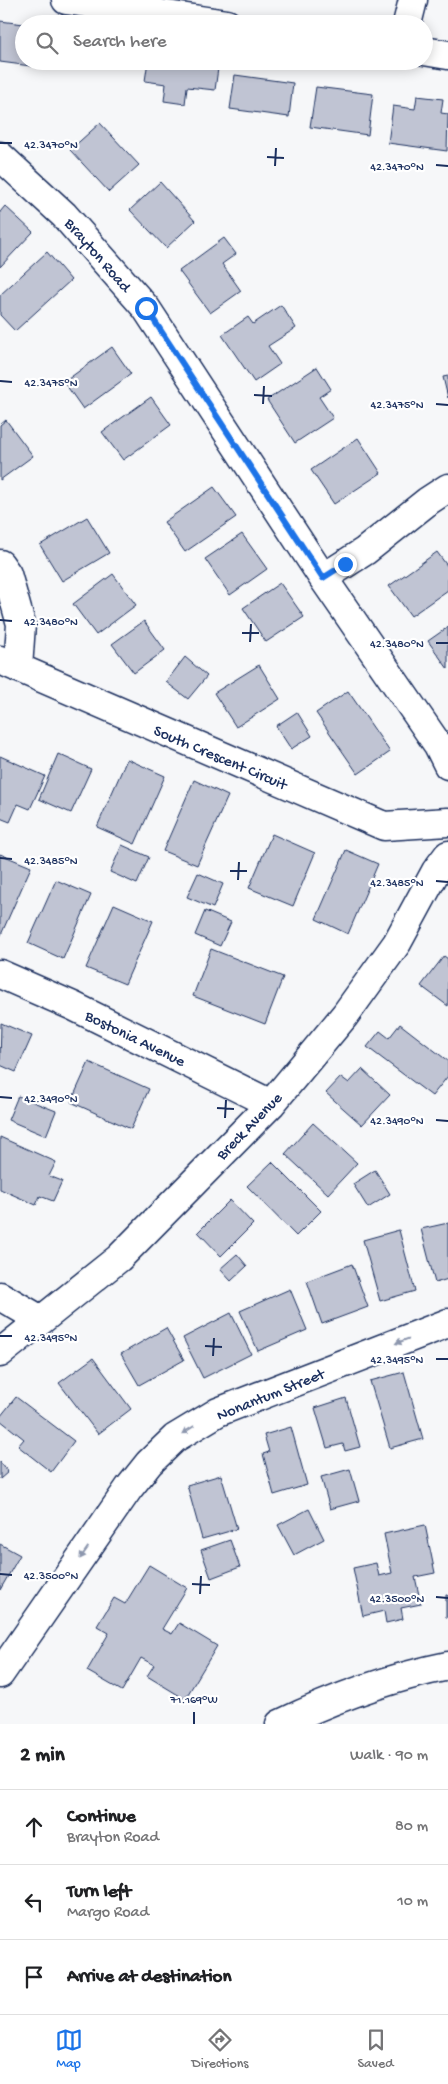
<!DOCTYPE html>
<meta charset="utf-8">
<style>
:root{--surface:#fff;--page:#f6f6f6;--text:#202124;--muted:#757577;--line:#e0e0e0;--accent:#1a73e8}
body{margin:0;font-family:"Gochi Hand",sans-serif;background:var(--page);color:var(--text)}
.stop{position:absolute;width:15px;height:15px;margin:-11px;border:4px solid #1a73e8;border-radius:50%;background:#fff}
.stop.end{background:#1a73e8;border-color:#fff;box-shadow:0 1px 5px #0008}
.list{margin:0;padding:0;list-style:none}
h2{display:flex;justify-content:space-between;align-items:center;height:65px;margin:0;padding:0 20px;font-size:21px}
h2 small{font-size:16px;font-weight:400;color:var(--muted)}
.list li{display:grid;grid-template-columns:32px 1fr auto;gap:15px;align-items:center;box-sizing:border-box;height:75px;padding:0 20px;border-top:1px solid var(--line)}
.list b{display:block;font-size:19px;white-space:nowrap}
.list p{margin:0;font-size:16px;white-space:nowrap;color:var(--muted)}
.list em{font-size:16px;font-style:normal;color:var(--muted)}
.icon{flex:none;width:28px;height:28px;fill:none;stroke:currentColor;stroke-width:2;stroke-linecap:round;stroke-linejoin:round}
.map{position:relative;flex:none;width:448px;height:1724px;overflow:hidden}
.search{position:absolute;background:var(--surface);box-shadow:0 2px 12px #0003;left:15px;right:15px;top:15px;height:55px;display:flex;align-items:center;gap:12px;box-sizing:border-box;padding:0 18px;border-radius:28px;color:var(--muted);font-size:19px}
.sheet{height:290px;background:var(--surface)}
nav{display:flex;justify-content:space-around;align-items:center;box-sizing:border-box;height:70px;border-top:1px solid var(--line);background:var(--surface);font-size:14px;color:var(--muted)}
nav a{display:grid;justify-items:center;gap:2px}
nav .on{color:var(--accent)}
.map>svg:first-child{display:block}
.building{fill:#c0c4d3;stroke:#1b2f5e}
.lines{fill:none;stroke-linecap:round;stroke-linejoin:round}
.minor-casing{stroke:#1b2f5e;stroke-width:31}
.major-casing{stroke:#1b2f5e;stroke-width:31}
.minor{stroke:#fff;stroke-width:28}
.major{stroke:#fff;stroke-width:28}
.oneway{fill:#8d97ae}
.route{stroke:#1a73e8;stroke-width:6}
.ticks{fill:none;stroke:#1b2f5e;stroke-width:2}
.labels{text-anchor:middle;stroke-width:4.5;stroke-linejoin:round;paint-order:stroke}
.street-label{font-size:16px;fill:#1b2f5e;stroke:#fff}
.ticks-label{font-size:12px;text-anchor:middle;fill:#1b2f5e;stroke:#fff;stroke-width:4.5;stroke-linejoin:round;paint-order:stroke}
</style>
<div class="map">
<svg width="448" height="1724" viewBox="0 0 448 1724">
<rect width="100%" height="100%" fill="#f6f7f9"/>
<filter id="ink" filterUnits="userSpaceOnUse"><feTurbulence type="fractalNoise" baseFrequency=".02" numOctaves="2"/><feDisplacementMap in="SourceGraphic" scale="10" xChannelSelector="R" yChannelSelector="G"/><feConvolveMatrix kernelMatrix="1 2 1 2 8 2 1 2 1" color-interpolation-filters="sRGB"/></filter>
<g filter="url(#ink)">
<path class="building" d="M0,21L24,24V61H55L54,69L0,62Z
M148,61H219L215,90L187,87L185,104L164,101L166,84L145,81Z
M235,75L293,83L289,117L230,109Z
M316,87L373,94L368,135L310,127Z
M417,96L443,99L441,113L448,114L447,151L388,143L393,106L415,109Z
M100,123L139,165L109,192L70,150Z
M160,182L195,221L166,248L130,210Z
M5,206L33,232L0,267V212Z
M224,238L236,254L222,264L241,291L210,313L179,271Z
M47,252L71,280L15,331L0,315V295Z
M281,305L296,328L268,346L280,364L254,382L222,335L248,317L253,324Z
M112,347L131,374L83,409L64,382Z
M317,367L331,389L319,397L333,418L295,443L267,400Z
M448,376V398L443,377Z
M151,397L171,425L123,460L102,432Z
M6,420L33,456L0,480V425Z
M358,438L381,473L334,504L311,470Z
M214,487L236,517L185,552L164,522Z
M87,517L109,553L62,581L40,545Z
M242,534L267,569L230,595L205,559Z
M437,552L448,567V590L411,616L389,586Z
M113,574L136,605L96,635L73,604Z
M280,583L304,617L266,642L243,608Z
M144,621L165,650L134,673L112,644Z
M448,627V669L428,641Z
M185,657L207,676L188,699L166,682Z
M259,665L280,699L236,727L214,693Z
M348,691L390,752L358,774L316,713Z
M297,712L312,736L291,749L276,726Z
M58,754L91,769L71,813L39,799Z
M0,756L45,776L30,809L18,804L10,822L0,818Z
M127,759L165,776L135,844L97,827Z
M194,780L228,796L197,865L163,851Z
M272,834L315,853L293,906L249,888Z
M122,845L149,857L137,884L110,872Z
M346,850L378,864L348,934L316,919Z
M0,854L31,867L0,937Z
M198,873L223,884L213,908L187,897Z
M56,880L91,895L63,959L28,943Z
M114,904L153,921L125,984L86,968Z
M205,911L231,922L220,946L195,935Z
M211,949L283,977L265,1024L193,996Z
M444,956L448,959V1006L421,986Z
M1,1023L32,1036L16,1072L0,1065Z
M400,1024L448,1061V1076L432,1096L367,1047L380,1031L389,1038Z
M89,1062L149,1089L131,1129L71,1102Z
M362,1069L390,1095L362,1125L326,1093L341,1077L349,1083Z
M18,1096L56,1111L46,1136L8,1120Z
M313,1123L357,1163L328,1194L285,1154Z
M0,1137L56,1162L49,1176L62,1181L53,1201L40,1196L36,1205L0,1189Z
M272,1162L321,1211L296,1236L247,1186Z
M375,1170L390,1194L368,1208L353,1184Z
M230,1200L253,1224L221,1256L198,1232Z
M448,1223V1279L435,1283L421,1229Z
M399,1230L415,1291L380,1301L363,1240Z
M237,1254L247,1266L231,1281L220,1269Z
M352,1264L368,1307L322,1324L307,1281Z
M290,1289L307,1330L258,1351L240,1311Z
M231,1313L251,1354L203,1378L183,1338Z
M166,1328L184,1360L139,1385L121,1354Z
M93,1358L131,1409L98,1434L59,1383Z
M404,1372L423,1439L390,1448L370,1381Z
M16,1397L74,1441L51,1472L18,1446L24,1439L0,1420V1417Z
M346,1398L360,1447L345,1451L343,1444L327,1448L315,1408Z
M291,1427L307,1485L274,1495L263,1454L269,1452L264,1435Z
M0,1462L8,1472L0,1479Z
M350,1469L359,1501L330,1509L321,1477Z
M221,1475L237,1529L202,1539L187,1485Z
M309,1509L324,1539L294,1555L278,1525Z
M425,1525L435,1573L415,1577L421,1604L401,1608L403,1619L386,1623L384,1611L363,1616L353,1568L376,1563L379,1576L392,1573L384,1534Z
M230,1540L240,1567L211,1578L201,1550Z
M0,1544L20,1555L0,1590Z
M149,1565L187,1588L162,1629L172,1634L179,1623L217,1646L185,1699L147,1676L154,1665L141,1658L122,1691L87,1671L109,1633L97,1626L114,1598L125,1604Z
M446,1595H448V1617H446Z"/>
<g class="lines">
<defs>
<path id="minor" d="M66,0L227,24
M407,24L413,0
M424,51L448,55
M0,156L64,215L146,308L323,578L438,745L448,765
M0,564L7,574L21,624L18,668
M323,578L365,551L428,501L448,488
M0,660L384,826L448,822
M0,974L73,1006L271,1104
M0,1296L41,1320
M0,1353L119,1258L271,1104L345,1015L397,943L436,871L448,855
M0,1674L129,1488L149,1463L175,1438L218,1412L448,1323"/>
<path id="major" d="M280,1724C334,1698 389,1678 448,1666"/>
</defs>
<use href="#minor" class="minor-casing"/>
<use href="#major" class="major-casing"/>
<use href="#minor" class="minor"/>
<use href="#major" class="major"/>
</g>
<defs><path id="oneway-solid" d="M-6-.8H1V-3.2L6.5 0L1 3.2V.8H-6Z" transform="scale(1.25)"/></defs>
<g class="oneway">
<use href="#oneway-solid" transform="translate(402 1341) rotate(159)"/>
<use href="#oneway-solid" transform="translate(188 1430) rotate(148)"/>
<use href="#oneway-solid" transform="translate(84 1553) rotate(125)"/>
</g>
</g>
<g class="lines" filter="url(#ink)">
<path class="route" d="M146,308L323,578L345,564"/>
</g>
<path class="ticks" d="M0,143H12M267,157L284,158M436,165L448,166M275,166L276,148M0,381L12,382M254,395L272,396M263,404L264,386M436,404L448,405M0,620L12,621M242,633H259M250,642L251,624M436,643H448M0,858L12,859M230,871H247M238,880L239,862M436,881L448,882M0,1097L12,1098M217,1108L234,1109M225,1118L226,1100M436,1120L448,1121M0,1336H12M205,1346L222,1347M213,1356L214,1338M436,1359H448M0,1574L12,1575M192,1584L210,1585M200,1594L201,1576M436,1597L448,1598M194,1724V1712"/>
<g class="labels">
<g class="street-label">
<text transform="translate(99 254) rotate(49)" y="6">Brayton Road</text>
<text transform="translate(221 756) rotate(23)" y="6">South Crescent Circuit</text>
<text transform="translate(136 1037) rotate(26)" y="6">Bostonia Avenue</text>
<text transform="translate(248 1125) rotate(-46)" y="6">Breck Avenue</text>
<text transform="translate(270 1393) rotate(-22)" y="6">Nonantum Street</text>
</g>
</g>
<g class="ticks-label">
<text x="51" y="148">42.3470°N</text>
<text x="397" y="170">42.3470°N</text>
<text x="51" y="386">42.3475°N</text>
<text x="397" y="408">42.3475°N</text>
<text x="51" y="625">42.3480°N</text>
<text x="397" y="647">42.3480°N</text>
<text x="51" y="864">42.3485°N</text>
<text x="397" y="886">42.3485°N</text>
<text x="51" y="1102">42.3490°N</text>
<text x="397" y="1124">42.3490°N</text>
<text x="51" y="1341">42.3495°N</text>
<text x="397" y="1363">42.3495°N</text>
<text x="51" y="1579">42.3500°N</text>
<text x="397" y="1602">42.3500°N</text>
<text x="194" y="1703">71.169°W</text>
</g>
</svg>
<div class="stop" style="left:146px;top:308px"></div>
<div class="stop end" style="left:345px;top:564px"></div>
<div class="search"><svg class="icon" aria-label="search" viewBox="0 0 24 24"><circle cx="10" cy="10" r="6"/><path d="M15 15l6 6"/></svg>Search here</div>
</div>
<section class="sheet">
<h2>2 min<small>Walk · 90 m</small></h2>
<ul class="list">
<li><svg class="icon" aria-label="ahead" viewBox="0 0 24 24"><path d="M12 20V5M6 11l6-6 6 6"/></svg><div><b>Continue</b><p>Brayton Road</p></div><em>80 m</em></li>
<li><svg class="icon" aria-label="left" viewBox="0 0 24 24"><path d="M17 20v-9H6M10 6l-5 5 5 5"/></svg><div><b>Turn left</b><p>Margo Road</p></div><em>10 m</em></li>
<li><svg class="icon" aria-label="arrive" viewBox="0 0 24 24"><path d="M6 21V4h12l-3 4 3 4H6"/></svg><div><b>Arrive at destination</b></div></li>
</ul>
</section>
<nav>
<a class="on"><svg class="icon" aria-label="map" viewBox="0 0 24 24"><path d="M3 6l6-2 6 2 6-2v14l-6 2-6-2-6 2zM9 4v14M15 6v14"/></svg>Map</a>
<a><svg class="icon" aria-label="directions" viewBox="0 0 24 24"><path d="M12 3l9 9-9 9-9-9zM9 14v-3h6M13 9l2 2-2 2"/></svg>Directions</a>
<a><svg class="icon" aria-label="saved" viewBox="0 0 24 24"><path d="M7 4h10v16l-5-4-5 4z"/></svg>Saved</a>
</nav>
